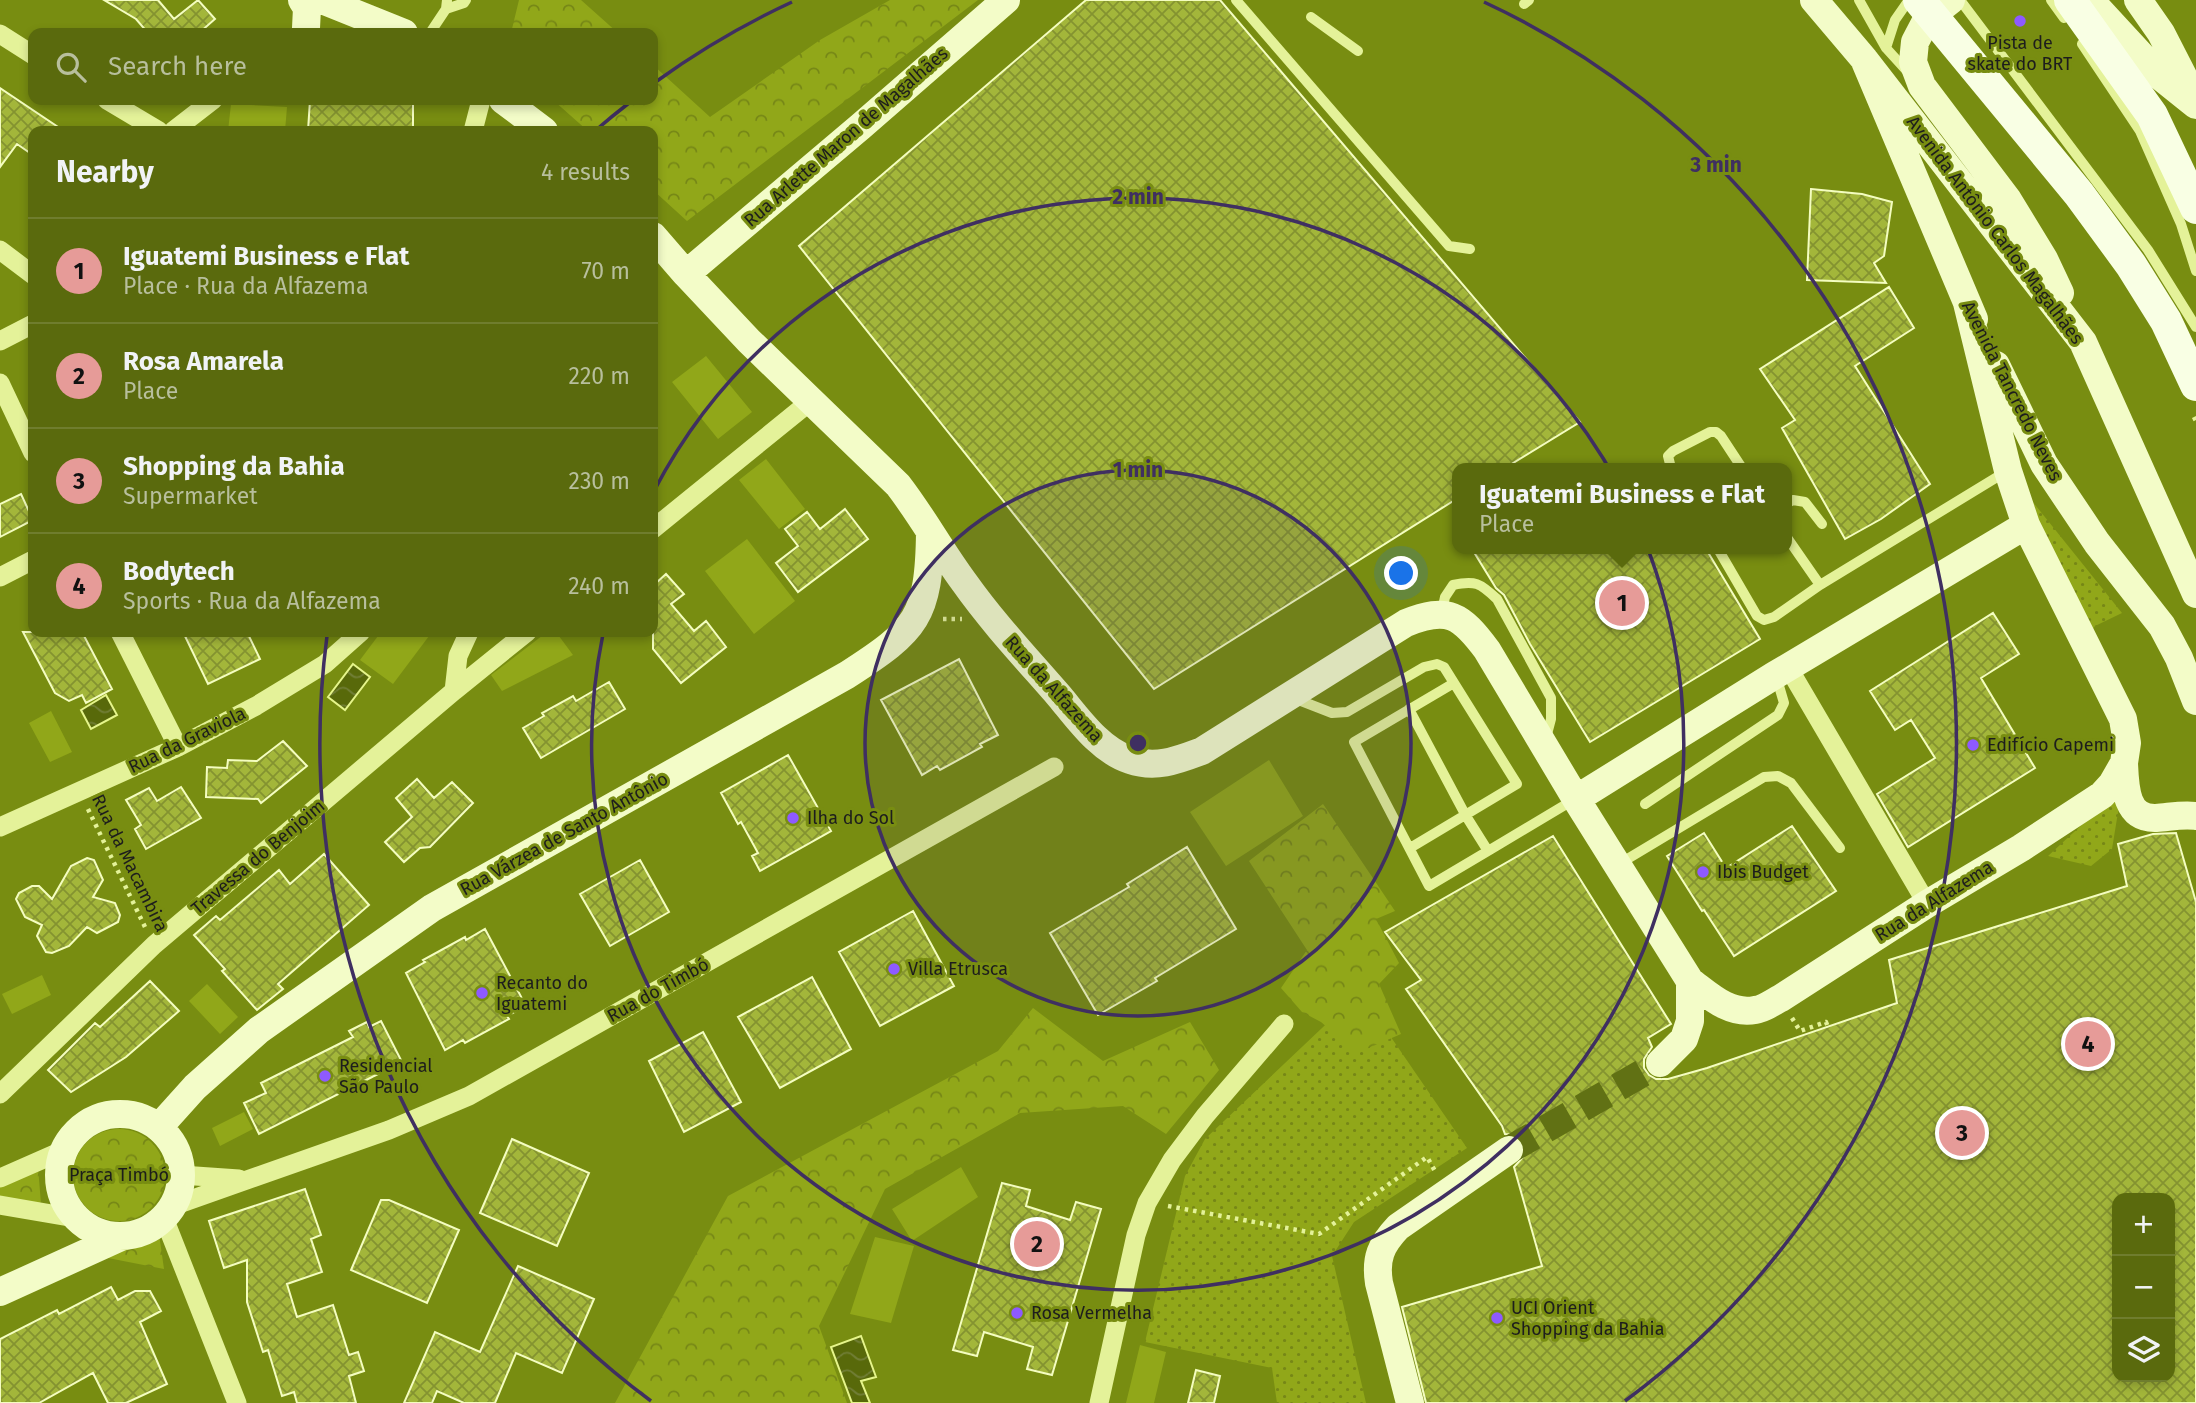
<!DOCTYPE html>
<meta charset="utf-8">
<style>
:root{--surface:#5a6a0d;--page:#606f16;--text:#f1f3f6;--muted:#b8bf9d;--line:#6f7d2e;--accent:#e69b98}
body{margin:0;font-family:"Fira Sans",sans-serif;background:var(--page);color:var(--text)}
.controls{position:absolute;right:21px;bottom:21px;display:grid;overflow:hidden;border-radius:14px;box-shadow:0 4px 10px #0003}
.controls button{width:63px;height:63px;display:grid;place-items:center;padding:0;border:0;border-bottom:2px solid var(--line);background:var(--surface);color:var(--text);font:35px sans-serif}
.you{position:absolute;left:1402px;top:574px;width:24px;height:24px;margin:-18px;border:5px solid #fff;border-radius:50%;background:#1a73e8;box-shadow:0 0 0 10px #1a73e833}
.badge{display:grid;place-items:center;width:46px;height:46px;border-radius:50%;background:var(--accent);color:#111;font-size:23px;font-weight:700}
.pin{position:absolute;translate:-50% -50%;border:4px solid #fff;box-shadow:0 2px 7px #0006}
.popup{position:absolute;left:1452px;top:463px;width:340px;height:91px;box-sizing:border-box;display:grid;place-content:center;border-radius:14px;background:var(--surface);filter:drop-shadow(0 2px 5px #0005);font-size:23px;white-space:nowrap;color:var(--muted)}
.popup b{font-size:26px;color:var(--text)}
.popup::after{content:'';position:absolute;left:50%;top:100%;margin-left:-14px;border:14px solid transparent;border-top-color:var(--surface)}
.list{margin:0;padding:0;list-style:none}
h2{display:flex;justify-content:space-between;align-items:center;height:91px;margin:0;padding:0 28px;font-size:30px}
h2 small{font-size:23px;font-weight:400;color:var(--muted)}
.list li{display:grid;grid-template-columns:46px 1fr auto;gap:21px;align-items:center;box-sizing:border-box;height:105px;padding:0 28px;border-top:2px solid var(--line)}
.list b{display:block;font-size:26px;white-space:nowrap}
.list p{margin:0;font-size:23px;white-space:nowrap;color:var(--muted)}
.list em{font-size:23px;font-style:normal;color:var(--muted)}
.icon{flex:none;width:38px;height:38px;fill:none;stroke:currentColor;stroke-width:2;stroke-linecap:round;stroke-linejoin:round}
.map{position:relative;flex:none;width:2196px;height:1403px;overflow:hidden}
.search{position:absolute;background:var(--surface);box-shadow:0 4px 10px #0003;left:28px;top:28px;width:630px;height:77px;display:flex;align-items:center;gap:18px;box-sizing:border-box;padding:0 24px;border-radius:14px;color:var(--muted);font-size:26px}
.panel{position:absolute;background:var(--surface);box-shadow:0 4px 10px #0003;left:28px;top:126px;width:630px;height:511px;border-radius:14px}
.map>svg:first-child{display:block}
.grass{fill:url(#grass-dots)}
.forest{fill:url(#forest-crowns)}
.pitch{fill:#91a719}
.water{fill:url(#water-waves);stroke:#e6f58b;stroke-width:2}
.building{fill:url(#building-cross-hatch);stroke:#f4fdc0;stroke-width:2;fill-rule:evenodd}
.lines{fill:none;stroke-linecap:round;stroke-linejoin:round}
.secondary-tunnel{stroke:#617114;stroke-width:28;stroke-dasharray:28 14;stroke-linecap:butt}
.path{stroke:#e4f299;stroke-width:4.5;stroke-dasharray:3.5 5;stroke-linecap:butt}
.lane{stroke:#e4f299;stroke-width:10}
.street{stroke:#e4f299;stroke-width:19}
.secondary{stroke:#f3fcc8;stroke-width:28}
.primary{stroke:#f9ffe4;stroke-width:32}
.primary-bridge{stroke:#f9ffe4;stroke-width:32}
.ring{fill:none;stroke:#3f2f61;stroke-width:3.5}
.poi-dot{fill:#8e5aff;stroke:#788d11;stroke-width:2.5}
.labels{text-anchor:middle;stroke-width:6;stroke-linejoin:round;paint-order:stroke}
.poi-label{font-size:18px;fill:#1d1d1d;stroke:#788d11;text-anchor:start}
.street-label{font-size:18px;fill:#1d1d1d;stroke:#788d11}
.park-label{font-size:18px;fill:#1c1d1a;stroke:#788d11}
.centre{fill:#3f2f61;stroke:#788d11;stroke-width:3.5}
.ring-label{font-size:21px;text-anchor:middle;font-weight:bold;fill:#3f2f61;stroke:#788d11;stroke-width:6;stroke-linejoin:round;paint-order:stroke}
</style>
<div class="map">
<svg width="2196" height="1403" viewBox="0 0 2196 1403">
<defs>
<pattern id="grass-dots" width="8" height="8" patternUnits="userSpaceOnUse" patternTransform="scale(1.75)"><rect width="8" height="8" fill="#91a719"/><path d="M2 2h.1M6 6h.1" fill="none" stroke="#768716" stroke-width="1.8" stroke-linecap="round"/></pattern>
<pattern id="forest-crowns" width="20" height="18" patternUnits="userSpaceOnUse" patternTransform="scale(1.75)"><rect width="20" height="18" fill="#91a719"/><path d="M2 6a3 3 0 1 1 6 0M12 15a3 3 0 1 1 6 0" fill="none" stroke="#768716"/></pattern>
<pattern id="water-waves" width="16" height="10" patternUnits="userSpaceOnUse" patternTransform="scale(1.75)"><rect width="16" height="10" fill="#58690a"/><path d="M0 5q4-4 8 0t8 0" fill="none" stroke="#717e36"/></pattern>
<pattern id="building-cross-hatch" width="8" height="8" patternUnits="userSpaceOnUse" patternTransform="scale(1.75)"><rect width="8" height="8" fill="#a3b63a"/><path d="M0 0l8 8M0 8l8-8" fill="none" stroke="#849330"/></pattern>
</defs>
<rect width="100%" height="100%" fill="#788d11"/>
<path class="grass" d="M2016,481L2122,613L2095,626L2088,636Z
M2113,796L2120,800L2112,849L2091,866L2048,856Z
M1360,992L1467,1148L1354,1222L1332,1256L1366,1403H1277L1272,1368L1145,1342L1185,1176L1205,1139Z"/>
<path class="forest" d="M519,0H581L618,33H511Z
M890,0H978L687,221L653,190V131H588L553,100H653V65L710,117L820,40Z
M1323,804L1395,911L1376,919L1399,963L1379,984L1401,1034L1357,1053L1321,1022L1302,1012L1281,988L1307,950L1249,861Z
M1033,1008L1103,1061L1190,1022L1219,1070L1166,1134L1123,1106L1020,1113L885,1189L819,1326L847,1403H615L728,1196L998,1051Z
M73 1175a46 46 0 1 1 92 0a46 46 0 1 1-92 0Z
M38,1167L41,1204L0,1196V1184Z
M159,1234L164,1269L103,1257Z"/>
<path class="pitch" d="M231,104L287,107L285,131H228Z
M706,356L752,412L718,439L672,382Z
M766,459L805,509L779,529L739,480Z
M747,539L795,601L754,634L705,571Z
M381,632H432L393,684L360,660Z
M547,632H556L573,655L502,691L491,675Z
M51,711L72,752L50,762L29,723Z
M1269,760L1303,816L1226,866L1190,812Z
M42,975L51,995L12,1014L2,994Z
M207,984L238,1017L220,1034L189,1001Z
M244,1112L253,1129L220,1146L212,1128Z
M961,1167L978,1197L912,1241L892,1209Z
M875,1237L914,1246L891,1323L850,1314Z
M1140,1345L1166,1352L1154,1403H1126Z"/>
<path class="water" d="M353,664L370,677L345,710L328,697Z
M106,695L117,715L91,729L81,710Z
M861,1336L876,1377L861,1381L870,1403H852L831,1347Z"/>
<path class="building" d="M104,0H158L174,19L198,0L215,19L199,33H148L136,19Z
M1086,0H1220L1580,422L1505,468H1458V498L1154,689L799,246Z
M0,88L64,131H33V155L17,144L0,167Z
M310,100H374V103H413V131H308Z
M1811,189L1862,194L1892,202L1884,256L1874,263L1886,283L1807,280Z
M1889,287L1914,328L1855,366L1930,484L1881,519L1845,539L1782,428L1795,420L1760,369Z
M21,494L33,520L0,537V504Z
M845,509L868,539L798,592L776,563L798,546L785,529L807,512L820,529Z
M1472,549H1706L1760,639L1590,742L1530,644L1504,595L1496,588Z
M666,574L684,594L671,604L694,631L706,621L726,647L681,683L653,649V581L655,584Z
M1993,613L2019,654L1981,678L2035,768L1908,847L1877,794L1935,758L1911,720L1895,730L1870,691Z
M23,632H82L112,689L86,703L82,695L69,701L55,693Z
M183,632H247L260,659L208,684Z
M959,659L998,735L980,744L982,747L940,770L937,766L922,775L881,700Z
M609,682L625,709L541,758L523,728L544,716L542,713L573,696L576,701Z
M283,741L307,766L261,803L258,799L206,797L207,767L227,768L228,760L257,761Z
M788,755L831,831L760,871L752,856L758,853L741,822L738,824L721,793Z
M417,779L434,798L452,782L473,803L430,847L420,848L404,862L385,842L412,817L396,798Z
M181,787L201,818L146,849L135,829L141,825L126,800L149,788L157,801Z
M1792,826L1836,891L1734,956L1704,910L1702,911L1667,856L1704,833L1726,868Z
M2176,833L2196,902V1403H1426L1402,1307L1542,1266L1514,1167L1524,1156L1525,1148L1523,1141L1515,1135L1505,1134L1502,1126L1406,989L1421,980L1385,932L1553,836L1671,1024L1648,1038L1652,1047L1644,1059V1068L1649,1075L1656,1079H1668L1707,1068L1897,1003L1889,960L2127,886L2118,844L2153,834ZM2117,1198H2170V1377H2117Z
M1187,847L1236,929L1155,978L1157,981L1098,1015L1050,933L1129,887L1127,884Z
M324,854L369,905L278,984L283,989L257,1010L222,971L225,969L194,935L216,916L220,920L279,870L290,884Z
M87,858L94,860L103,880L93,897L115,903L120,915L118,922L97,933L87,927L69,946L52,953L46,952L37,936L42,925L25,917L16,899L19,893L32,886H39L52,899L71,866Z
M640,860L669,912L610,946L580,894Z
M913,911L954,986L880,1026L839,952Z
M485,929L526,1006L507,1016L509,1019L465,1043L463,1040L445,1050L406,973L425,962L423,960L465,937L466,940Z
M812,977L851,1049L780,1088L738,1017Z
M150,981L179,1011L126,1057L71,1092L48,1070L95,1023L100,1027Z
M381,1021L402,1062L259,1134L244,1103L266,1093L261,1083L353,1037L349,1031L367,1022L369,1027Z
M703,1032L741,1102L684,1132L649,1061Z
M512,1139L589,1173L557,1246L480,1213Z
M1002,1183L1030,1190L1026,1206L1070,1220L1076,1202L1101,1209L1052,1375L1027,1369L1033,1347L984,1332L977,1356L953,1350Z
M305,1189L321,1235L311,1239L322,1272L287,1284L297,1317L333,1305L349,1355L358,1352L364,1371L349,1376L356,1403H297L294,1392L282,1396L268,1350L263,1352L247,1302V1260L224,1268L209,1221Z
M381,1200H389L459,1230L427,1303L351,1270Z
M518,1266L594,1299L562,1373L516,1353L495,1403H464L437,1391L432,1403H404L435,1332L480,1352Z
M111,1287L118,1300L135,1291H150L161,1311L140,1322L167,1384L126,1403H108L93,1373L39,1403H0V1339L57,1310L59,1314Z
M1196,1370L1220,1376L1214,1403H1188Z"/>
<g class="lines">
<path class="secondary-tunnel" d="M1509,1150L1660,1063"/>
<path class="path" d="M2194,417L2196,421
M943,619H962
M88,809L145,927
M1792,1018L1800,1031L1826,1022L1828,1027
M1168,1206L1319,1234L1427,1157L1435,1171"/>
<path class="lane" d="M1236,0L1449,246L1470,249
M1859,0L1886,48
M1960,0L2148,250L2196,327
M2051,0L2064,18
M1524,4L1529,0
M446,9L464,3L466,0
M1311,17L1358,51
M430,33L446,9L447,0
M2082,44L2140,131L2181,224L2196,271
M1906,70L1886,48L1895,20L1909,0
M1671,468L1668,456L1673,451L1710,432H1716L1721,436L1742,468
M1786,504L1793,500L1805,502L1822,524
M1786,536L1820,585
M1718,549L1757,616L1764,620L1774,617L1820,585L2007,471
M1442,611L1445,597L1453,585C1475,580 1480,583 1497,599L1551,698V719L1546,738
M1454,683L1354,742L1429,886L1488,851
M1296,699L1332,713L1347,712L1424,667L1437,664L1444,667L1517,784L1410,848
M1409,709L1466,816L1488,851L1575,799
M1645,804L1778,715L1784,703L1777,679
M1619,864L1764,777L1778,776L1791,783L1840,848"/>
<path class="street" d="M0,34L33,55
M107,100L159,131
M173,131L213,100
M473,131L481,100
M0,250L33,275
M0,341L33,324
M0,383L33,453
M653,529L812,400
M0,577L33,560
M120,632L178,747
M1788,667L1927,904
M454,691L458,656L469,632
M0,827L178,747L256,706L325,664L361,632
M0,1094L154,945L454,691L527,632
M181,1175L239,1179
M0,1178L64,1150
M0,1205L75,1218
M173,1206L389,1130L469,1096L1054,767
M164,1218L237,1403
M1099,1403L1136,1235L1147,1203L1172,1160L1205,1116L1284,1024"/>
<path class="secondary" d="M302,0L307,8L306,28
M322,0L404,33
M1814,0L1864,59L2083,342L2196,594
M1951,0L1927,19L1915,42L1913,62L1922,86L2008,200L2044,259L2060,293
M2090,0L2161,77L2196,105
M2138,0L2161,33L2196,101
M1864,59L1974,319
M503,100L544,131
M653,236L686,274L749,341L898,485C922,516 941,551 964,582C993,623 1027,659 1060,697C1079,720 1100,750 1130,760C1156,769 1178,760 1202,751L1406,623C1448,606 1461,615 1487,650L1576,799L1690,981C1709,995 1729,1015 1755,1010C1764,1009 1773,1002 1781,998L1927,904L2021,848L2102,795L2112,784L2124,763L2127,743L2123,719L2026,525L2008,471L1967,303
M686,274L860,127L1006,0
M1996,365L2044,464L2097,543L2162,626L2179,658L2196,701
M2124,763C2125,786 2125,819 2156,818C2170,817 2183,814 2196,816
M1576,799L1775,675L2026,525
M1660,1063L1684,1039L1690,1021V981
M59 1175a61 61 0 1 1 122 0a61 61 0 1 1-122 0Z
M159,1127L195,1087L259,1030L432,908L847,675C917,630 929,617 930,532
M0,1292L121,1237
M1410,1403L1379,1283C1375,1258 1381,1245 1398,1227L1509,1150"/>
<path class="primary" d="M2070,0L2152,115L2196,208"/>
<path class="primary-bridge" d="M1919,0L2079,194L2131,265L2166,321L2196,385"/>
</g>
<circle cx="1138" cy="743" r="273" fill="#3f2f61" fill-opacity=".12"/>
<g class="ring">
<circle cx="1138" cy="743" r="273"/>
<path d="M654 491A546 546 0 1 1 603 634"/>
<path d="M651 1401A818 818 0 0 1 327 636M596 130A818 818 0 0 1 629 103M657 81A818 818 0 0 1 792 2M1484 2A818 818 0 0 1 1625 1401"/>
</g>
<g class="poi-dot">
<circle cx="2020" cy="21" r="7"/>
<circle cx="1973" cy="745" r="7"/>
<circle cx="793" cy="818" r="7"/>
<circle cx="1703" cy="872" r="7"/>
<circle cx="894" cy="969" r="7"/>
<circle cx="482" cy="993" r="7"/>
<circle cx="325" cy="1076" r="7"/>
<circle cx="1017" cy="1313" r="7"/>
<circle cx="1497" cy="1318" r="7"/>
</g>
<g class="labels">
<g class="poi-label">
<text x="2020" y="49" text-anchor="middle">Pista de<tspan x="2020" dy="21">skate do BRT</tspan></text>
<text x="1987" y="751">Edifício Capemi</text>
<text x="807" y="824">Ilha do Sol</text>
<text x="1717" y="878">Ibis Budget</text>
<text x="908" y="975">Villa Etrusca</text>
<text x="496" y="989">Recanto do<tspan x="496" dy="21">Iguatemi</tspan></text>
<text x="339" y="1072">Residencial<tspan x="339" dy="21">São Paulo</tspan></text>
<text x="1511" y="1314">UCI Orient<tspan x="1511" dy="21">Shopping da Bahia</tspan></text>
<text x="1031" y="1319">Rosa Vermelha</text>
</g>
<g class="street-label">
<text transform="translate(846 137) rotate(-41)" y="6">Rua Arlette Maron de Magalhães</text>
<text transform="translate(1995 230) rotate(53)" y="6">Avenida Antônio Carlos Magalhães</text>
<text transform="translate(2012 391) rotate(63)" y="6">Avenida Tancredo Neves</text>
<text transform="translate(1054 689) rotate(48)" y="6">Rua da Alfazema</text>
<text transform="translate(187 740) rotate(-26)" y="6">Rua da Graviola</text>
<text transform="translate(564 834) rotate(-29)" y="6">Rua Várzea de Santo Antônio</text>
<text transform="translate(258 857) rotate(-40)" y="6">Travessa do Benjoim</text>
<text transform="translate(130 863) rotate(64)" y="6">Rua da Macambira</text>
<text transform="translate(1934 901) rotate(-32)" y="6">Rua da Alfazema</text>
<text transform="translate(658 990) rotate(-29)" y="6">Rua do Timbó</text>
</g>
<g class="park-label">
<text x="119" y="1181">Praça Timbó</text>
</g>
</g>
<circle cx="1138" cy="743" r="10" class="centre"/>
<g class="ring-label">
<text x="1716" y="172">3 min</text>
<text x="1138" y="204">2 min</text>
<text x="1138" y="477">1 min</text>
</g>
</svg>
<div class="controls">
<button>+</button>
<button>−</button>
<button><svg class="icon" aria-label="layers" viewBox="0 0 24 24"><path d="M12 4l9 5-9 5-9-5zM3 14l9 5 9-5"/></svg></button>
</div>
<div class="you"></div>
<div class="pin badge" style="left:1622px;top:603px">1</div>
<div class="popup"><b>Iguatemi Business e Flat</b>Place</div>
<div class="pin badge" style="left:1037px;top:1244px">2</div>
<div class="pin badge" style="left:1962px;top:1133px">3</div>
<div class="pin badge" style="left:2088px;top:1044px">4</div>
<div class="search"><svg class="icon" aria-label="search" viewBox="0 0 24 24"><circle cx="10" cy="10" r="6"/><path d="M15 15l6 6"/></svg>Search here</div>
<section class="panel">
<h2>Nearby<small>4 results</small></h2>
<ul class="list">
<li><span class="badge">1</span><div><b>Iguatemi Business e Flat</b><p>Place · Rua da Alfazema</p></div><em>70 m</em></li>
<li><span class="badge">2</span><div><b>Rosa Amarela</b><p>Place</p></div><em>220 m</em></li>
<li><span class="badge">3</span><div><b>Shopping da Bahia</b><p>Supermarket</p></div><em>230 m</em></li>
<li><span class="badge">4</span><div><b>Bodytech</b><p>Sports · Rua da Alfazema</p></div><em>240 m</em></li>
</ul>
</section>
</div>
